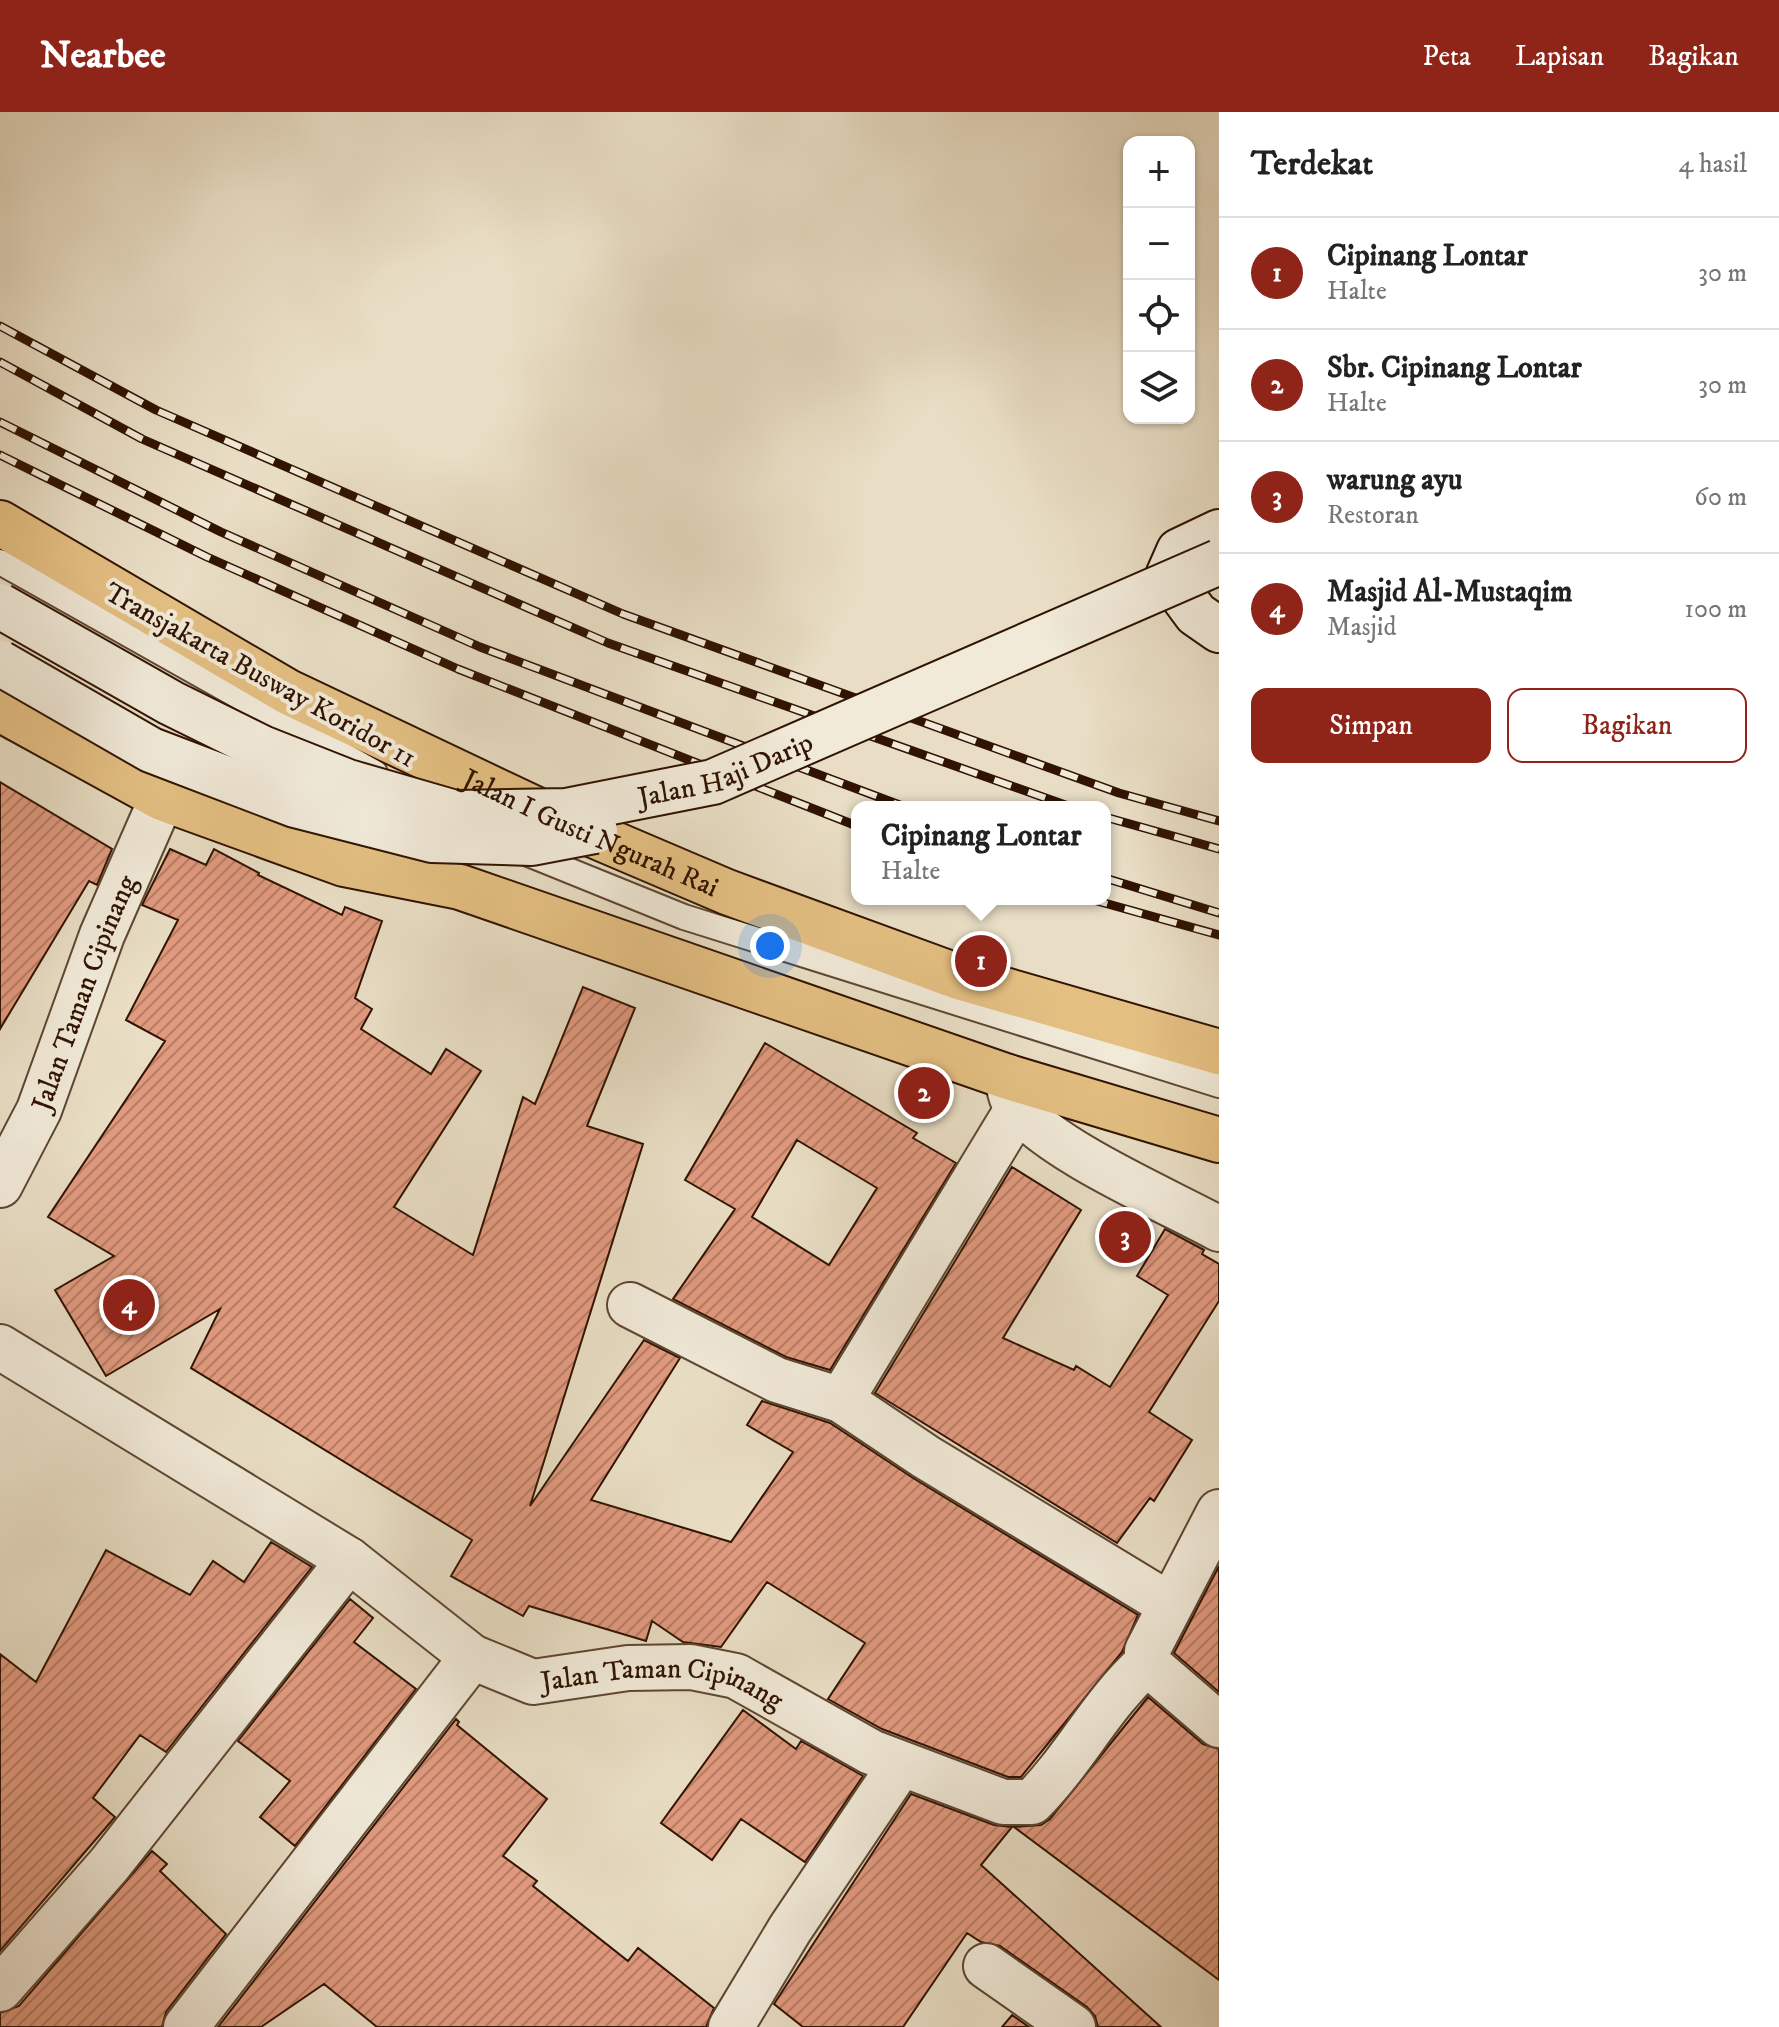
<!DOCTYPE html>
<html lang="id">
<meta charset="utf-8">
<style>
:root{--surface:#fff;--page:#f6f6f6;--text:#222;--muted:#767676;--line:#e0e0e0;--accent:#8f2418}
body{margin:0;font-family:"IM FELL DW Pica",serif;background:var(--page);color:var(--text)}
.controls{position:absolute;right:24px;top:24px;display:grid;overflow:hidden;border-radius:16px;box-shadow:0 2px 6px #0004}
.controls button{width:72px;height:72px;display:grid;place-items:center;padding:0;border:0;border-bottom:2px solid var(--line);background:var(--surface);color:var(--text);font:40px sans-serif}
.you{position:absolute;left:770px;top:834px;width:28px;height:28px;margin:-20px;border:6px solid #fff;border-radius:50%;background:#1a73e8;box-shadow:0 0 0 12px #1a73e833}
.badge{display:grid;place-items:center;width:52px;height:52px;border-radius:50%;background:var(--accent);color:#fff;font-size:26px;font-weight:700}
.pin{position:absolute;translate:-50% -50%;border:4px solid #fff;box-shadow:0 2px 8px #0006}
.popup{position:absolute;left:851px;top:689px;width:260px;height:104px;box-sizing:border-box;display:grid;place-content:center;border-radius:16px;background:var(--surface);filter:drop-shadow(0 2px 6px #0005);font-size:26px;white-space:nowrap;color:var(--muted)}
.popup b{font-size:30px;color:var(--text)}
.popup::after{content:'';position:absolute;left:50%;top:100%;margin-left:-16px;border:16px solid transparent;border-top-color:var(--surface)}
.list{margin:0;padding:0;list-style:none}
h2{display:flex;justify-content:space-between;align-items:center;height:104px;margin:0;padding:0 32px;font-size:34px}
h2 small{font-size:26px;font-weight:400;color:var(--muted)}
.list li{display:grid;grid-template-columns:52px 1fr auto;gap:24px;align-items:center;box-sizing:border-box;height:112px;padding:0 32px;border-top:2px solid var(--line)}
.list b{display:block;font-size:30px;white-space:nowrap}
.list p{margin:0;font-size:26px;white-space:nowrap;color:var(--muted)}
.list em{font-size:26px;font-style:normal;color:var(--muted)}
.actions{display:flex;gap:16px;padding:24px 32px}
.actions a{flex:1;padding:18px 0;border:2px solid var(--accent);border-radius:16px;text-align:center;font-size:28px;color:var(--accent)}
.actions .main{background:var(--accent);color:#fff}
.icon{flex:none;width:44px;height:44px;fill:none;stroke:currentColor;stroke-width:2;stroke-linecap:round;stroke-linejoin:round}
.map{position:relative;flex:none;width:1219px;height:1915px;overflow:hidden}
header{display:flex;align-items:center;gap:48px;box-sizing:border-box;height:112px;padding:0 40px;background:var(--accent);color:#fff}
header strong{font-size:38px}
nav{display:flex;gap:44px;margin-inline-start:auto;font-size:28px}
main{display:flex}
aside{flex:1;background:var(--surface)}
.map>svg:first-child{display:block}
.building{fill:url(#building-hatch);stroke:#301300;stroke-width:2;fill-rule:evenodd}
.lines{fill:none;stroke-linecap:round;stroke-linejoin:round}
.service-casing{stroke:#5e4631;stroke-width:28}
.minor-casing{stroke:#5e4631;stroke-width:48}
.tertiary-casing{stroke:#5e4631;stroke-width:48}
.secondary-casing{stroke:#301300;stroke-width:48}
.primary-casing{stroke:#301300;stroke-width:48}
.service{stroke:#f1ead9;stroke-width:24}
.minor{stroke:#f1ead9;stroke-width:44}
.tertiary{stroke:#f1ead9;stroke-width:44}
.secondary{stroke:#f1ead9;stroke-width:44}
.primary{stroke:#e4bf82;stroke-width:44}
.rail-casing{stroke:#301300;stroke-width:9}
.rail{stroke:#f1ead9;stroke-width:6;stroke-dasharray:18;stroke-linecap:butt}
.secondary-bridge-casing{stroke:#301300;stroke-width:48;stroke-linecap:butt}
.secondary-bridge{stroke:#f1ead9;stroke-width:44}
.labels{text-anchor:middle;stroke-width:8;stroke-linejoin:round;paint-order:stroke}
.street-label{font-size:28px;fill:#301300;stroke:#f1ead9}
</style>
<header>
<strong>Nearbee</strong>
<nav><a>Peta</a><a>Lapisan</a><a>Bagikan</a></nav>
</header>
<main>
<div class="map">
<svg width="1219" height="1915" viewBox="0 0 1219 1915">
<defs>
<pattern id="building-hatch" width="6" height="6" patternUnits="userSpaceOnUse" patternTransform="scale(2)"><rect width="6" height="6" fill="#e29a7f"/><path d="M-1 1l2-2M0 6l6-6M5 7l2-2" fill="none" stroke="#b87c66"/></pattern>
</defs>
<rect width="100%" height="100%" fill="#e9dec5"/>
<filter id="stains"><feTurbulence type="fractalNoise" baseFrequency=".0025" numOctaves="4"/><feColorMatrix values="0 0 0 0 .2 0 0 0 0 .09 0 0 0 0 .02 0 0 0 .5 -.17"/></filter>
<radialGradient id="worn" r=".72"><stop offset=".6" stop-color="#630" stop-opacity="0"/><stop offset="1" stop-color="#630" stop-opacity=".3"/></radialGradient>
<path class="building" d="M0,670L112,737L97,773L89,769L0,917Z
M170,737L206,753L214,737L259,761L258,763L342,803L345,795L382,809L355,886L372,897L361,917L431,962L446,937L481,959L394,1095L473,1143L523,985L535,992L583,875L635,896L587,1014L643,1032L530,1394L644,1228L680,1246L591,1388L731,1430L793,1340L747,1313L762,1289L830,1311L913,1366L1138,1503L1122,1540L1021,1665H1008L882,1617L828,1587L865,1531L767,1470L721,1535L683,1530L652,1509L646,1529L529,1494L523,1504L451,1464L472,1428L191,1256L220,1197L106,1264L55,1178L114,1144L48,1105L165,929L126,908L178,808L142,793Z
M765,931L917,1021L913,1026L956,1051L830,1258L786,1245L673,1187L735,1097L685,1068ZM797,1028L877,1076L829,1153L752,1105Z
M1012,1055L1081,1098L1003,1226L1074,1258L1076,1254L1110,1275L1168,1183L1137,1164L1165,1117L1204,1138L1202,1142L1219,1152V1189L1149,1300L1192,1328L1154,1389L1150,1386L1117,1431L875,1281Z
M271,1430L312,1455L166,1640L140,1623L93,1686L115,1705L0,1839V1542L36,1570L106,1438L190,1483L213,1449L244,1470Z
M1219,1454V1580L1174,1541Z
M350,1487L373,1506L354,1530L416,1577L295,1734L260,1705L290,1669L238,1629Z
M1148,1585L1203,1632L1219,1637V1868L1014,1715L1041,1713L1050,1707Z
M743,1598L796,1637L801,1629L863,1664L805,1750L741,1707L712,1748L661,1711Z
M456,1607L459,1610L457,1613L547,1687L503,1744L537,1769L533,1774L628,1849L638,1836L714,1896L706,1915H377L324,1872L261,1915H218Z
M911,1682L994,1713L1012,1715L981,1753L1161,1915H1098L1095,1904L1087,1895L1000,1834L981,1830L967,1821L903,1915H803L774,1892Z
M152,1739L167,1752L160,1759L226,1822L166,1900L162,1915H0V1901L19,1894Z
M1012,1903L1029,1915H1002Z"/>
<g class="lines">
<defs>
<path id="service" d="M0,450L375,661
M516,737L684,805L1219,973"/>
<g id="minor">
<path id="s1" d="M0,1073L39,998L102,823L162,686"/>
<path d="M630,1193L777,1268L841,1288L926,1345L1170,1493"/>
<path id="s2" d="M0,1235L349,1448L472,1545L533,1570L628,1556L691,1555L736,1564L871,1640L1003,1690H1032C1075,1647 1101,1592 1147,1551"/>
<path d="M841,1288L1018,996"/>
<path d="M986,1854L1073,1915"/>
<path d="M0,1877L109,1753L349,1448"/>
<path d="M186,1915L472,1545"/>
<path d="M731,1915L790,1817L901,1652"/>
</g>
<path id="tertiary" d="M1008,965C1009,976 1010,986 1017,995C1054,1040 1164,1087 1219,1117
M1219,1400L1147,1539V1551L1219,1613"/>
<path id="secondary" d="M1219,420L1179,439L1168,464L1196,502L1219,518"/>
<g id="primary">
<path id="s3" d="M0,411L288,580L558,708L727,780L959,865L1219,940"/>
<path d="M0,597L162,686L344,752L460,775L1008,965L1219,1028"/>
</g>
</defs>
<use href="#service" class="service-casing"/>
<use href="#minor" class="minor-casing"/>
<use href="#tertiary" class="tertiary-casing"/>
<use href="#secondary" class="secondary-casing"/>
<use href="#primary" class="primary-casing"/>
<use href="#service" class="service"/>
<use href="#minor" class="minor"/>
<use href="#tertiary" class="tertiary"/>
<use href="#secondary" class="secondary"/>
<use href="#primary" class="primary"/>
<defs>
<path id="rail" d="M0,214L156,298L623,502L1119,681L1219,709
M0,250L142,327L608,531L1071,695
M0,310L221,420L480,535L905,695
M0,343L207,445L458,557L857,714
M1105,705L1219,737
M1105,766L1219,801
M1090,787L1219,823"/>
</defs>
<use href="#rail" class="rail-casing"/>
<use href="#rail" class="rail"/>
<defs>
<g id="secondary-bridge">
<path id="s4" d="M0,494L171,591L262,636L348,670L455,701L566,699L713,670L1219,450"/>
<path d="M0,551L151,638L295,693L432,728L532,731L595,719"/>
</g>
</defs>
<use href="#secondary-bridge" class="secondary-bridge-casing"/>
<use href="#secondary-bridge" class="secondary-bridge"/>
</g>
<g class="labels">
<g class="street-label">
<text transform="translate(261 562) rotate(29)" y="10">Transjakarta Busway Koridor 11</text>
<text dy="10" stroke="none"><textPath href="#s4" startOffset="778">Jalan Haji Darip</textPath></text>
<text dy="10" stroke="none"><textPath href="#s3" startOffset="668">Jalan I Gusti Ngurah Rai</textPath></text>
<text dy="10" stroke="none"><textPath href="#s1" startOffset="210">Jalan Taman Cipinang</textPath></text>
<text dy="10" stroke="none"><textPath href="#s2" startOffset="764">Jalan Taman Cipinang</textPath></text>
</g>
</g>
<rect width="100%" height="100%" filter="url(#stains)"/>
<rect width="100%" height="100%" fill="url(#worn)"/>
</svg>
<div class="controls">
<button>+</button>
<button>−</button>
<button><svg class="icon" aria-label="locate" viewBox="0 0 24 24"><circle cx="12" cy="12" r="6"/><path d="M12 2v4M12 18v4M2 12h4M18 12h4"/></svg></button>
<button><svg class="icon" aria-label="layers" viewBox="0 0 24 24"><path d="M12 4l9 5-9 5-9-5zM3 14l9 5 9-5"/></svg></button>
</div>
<div class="you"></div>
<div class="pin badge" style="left:981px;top:849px">1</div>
<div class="popup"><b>Cipinang Lontar</b>Halte</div>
<div class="pin badge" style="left:924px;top:981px">2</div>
<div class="pin badge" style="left:1125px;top:1125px">3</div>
<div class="pin badge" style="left:129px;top:1193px">4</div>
</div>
<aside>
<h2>Terdekat<small>4 hasil</small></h2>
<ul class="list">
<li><span class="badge">1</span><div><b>Cipinang Lontar</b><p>Halte</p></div><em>30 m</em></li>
<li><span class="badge">2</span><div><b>Sbr. Cipinang Lontar</b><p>Halte</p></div><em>30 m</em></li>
<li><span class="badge">3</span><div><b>warung ayu</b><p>Restoran</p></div><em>60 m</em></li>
<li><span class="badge">4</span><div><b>Masjid Al-Mustaqim</b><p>Masjid</p></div><em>100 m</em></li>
</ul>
<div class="actions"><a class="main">Simpan</a><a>Bagikan</a></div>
</aside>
</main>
